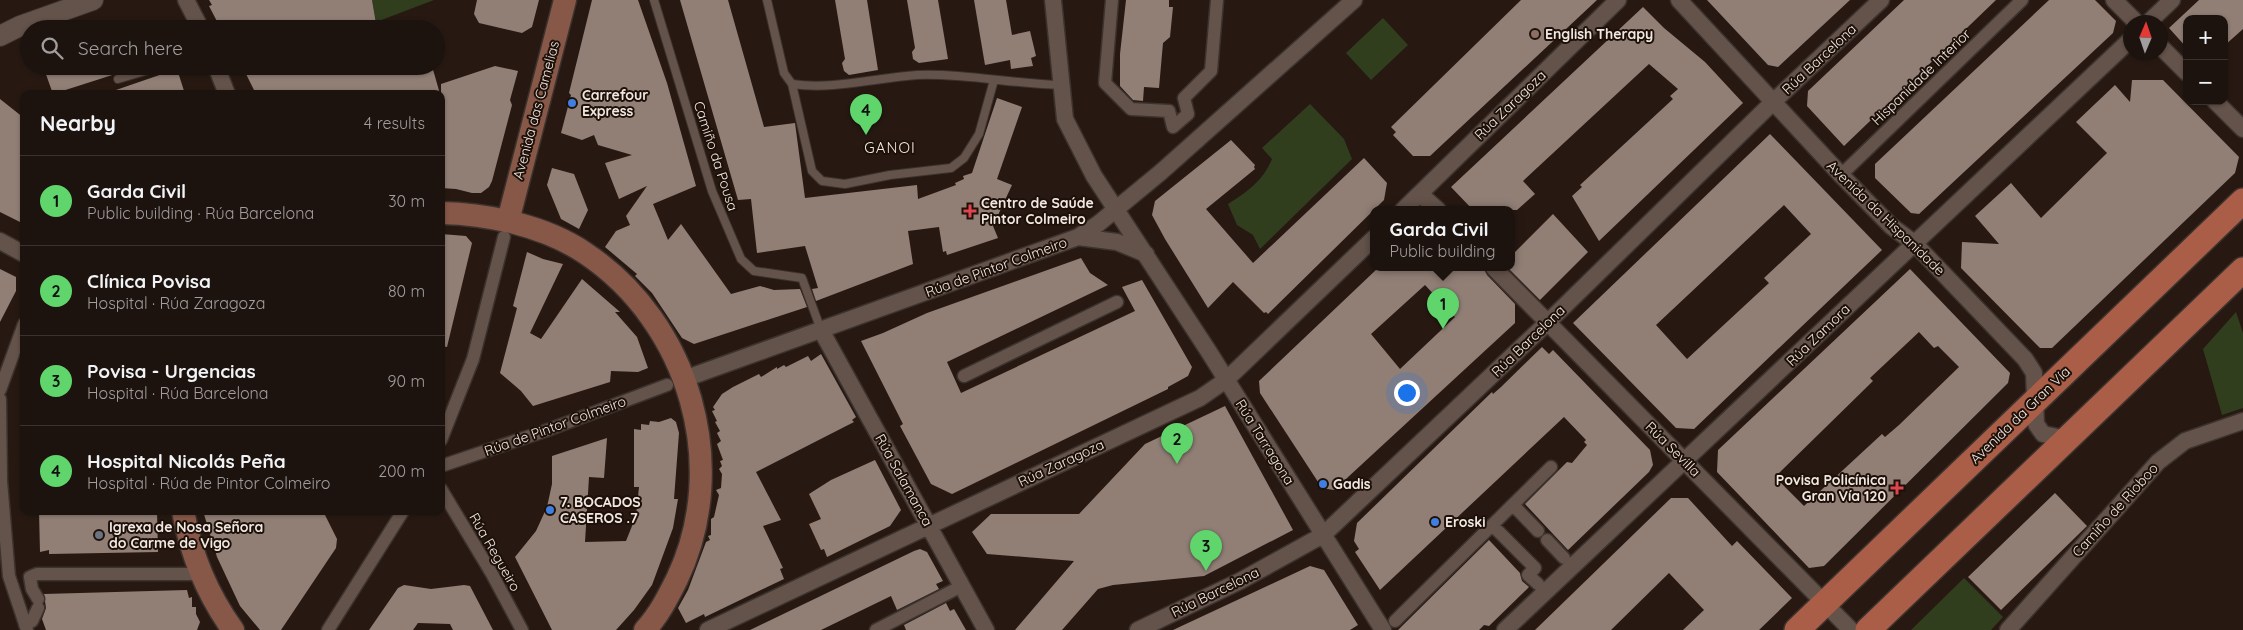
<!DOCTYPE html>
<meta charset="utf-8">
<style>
:root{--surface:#1d130e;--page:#251c17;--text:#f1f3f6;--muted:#a09e9e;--line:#3b322e;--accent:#5fd56b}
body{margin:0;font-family:Quicksand,sans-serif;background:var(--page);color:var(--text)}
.controls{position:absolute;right:15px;top:15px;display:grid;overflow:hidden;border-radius:10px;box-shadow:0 1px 4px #0004}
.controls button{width:45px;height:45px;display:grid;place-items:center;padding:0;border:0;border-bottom:1px solid var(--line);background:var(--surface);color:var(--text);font:25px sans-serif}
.compass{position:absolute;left:2123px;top:15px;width:45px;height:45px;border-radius:50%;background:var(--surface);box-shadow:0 1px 4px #0004;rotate:2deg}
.you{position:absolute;left:1406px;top:392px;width:18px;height:18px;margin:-12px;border:4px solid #fff;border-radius:50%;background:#1a73e8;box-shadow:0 0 0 8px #1a73e833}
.badge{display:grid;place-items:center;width:32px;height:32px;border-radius:50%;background:var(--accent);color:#111;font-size:16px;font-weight:700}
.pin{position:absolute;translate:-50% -41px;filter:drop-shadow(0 1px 2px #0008)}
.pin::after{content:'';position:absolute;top:26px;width:18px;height:15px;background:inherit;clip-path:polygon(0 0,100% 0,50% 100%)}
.popup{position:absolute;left:1370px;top:206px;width:145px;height:65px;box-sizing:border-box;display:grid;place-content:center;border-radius:10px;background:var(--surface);filter:drop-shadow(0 1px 4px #0005);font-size:16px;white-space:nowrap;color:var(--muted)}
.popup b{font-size:19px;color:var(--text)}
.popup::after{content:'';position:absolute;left:50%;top:100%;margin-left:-10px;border:10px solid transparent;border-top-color:var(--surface)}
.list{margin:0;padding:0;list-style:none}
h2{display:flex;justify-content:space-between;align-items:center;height:65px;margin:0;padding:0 20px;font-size:21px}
h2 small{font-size:16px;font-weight:400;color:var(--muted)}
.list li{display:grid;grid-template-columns:32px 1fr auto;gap:15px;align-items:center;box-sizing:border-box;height:90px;padding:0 20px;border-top:1px solid var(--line)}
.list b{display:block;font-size:19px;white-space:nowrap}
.list p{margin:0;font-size:16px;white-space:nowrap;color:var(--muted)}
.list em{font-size:16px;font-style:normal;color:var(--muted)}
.icon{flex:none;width:28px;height:28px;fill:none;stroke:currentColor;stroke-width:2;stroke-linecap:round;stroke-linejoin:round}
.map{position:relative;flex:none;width:2243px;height:630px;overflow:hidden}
.search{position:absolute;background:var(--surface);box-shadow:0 1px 4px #0004;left:20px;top:20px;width:425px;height:55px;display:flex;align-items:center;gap:12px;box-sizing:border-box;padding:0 18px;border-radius:28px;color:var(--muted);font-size:19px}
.panel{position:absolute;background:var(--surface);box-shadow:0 1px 4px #0004;left:20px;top:90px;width:425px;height:425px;border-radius:10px}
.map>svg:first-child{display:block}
.green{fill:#303e1e}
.building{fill:#917f76;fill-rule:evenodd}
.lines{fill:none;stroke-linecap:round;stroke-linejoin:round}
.service-casing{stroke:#3c322e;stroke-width:10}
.pedestrian-casing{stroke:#3c322e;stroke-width:15}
.minor-casing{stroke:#3c322e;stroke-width:19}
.tertiary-casing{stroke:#3c322e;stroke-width:22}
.secondary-casing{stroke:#3c322e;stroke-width:25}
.primary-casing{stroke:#3c322e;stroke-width:28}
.service{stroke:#64534a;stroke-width:8}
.pedestrian{stroke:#64534a;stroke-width:12}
.minor{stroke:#64534a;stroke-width:16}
.tertiary{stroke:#64534a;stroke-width:20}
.secondary{stroke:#875848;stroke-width:22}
.primary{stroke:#aa5d47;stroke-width:25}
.education-dot{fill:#8d6e63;stroke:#1d1009;stroke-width:2}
.shop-dot{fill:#3f7fe0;stroke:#1d1009;stroke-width:2}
.health-dot{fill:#e0444e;stroke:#1d1009;stroke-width:2}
.worship-dot{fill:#6b7280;stroke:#1d1009;stroke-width:2}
.labels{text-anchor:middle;stroke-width:4;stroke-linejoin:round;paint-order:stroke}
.poi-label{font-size:14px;font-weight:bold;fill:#f2e8e2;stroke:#1d1009;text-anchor:start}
.street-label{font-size:14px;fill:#f2e8e2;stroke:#1d1009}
.neighbourhood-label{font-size:15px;letter-spacing:1px;fill:#f2e8e2;stroke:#1d1009}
</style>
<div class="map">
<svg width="2243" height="630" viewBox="0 0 2243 630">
<rect width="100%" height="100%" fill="#271912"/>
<path class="green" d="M372,0H434L376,22Z
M1383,18L1408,45L1371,80L1346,53Z
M1310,104L1344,139L1352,159L1260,249L1253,235L1237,225L1228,204C1247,192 1263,181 1272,159L1262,148Z
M2236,312L2243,333V408L2222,415L2203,349Z
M1964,578L2003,617L1991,630H1911Z"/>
<path class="building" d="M209,0H372L377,29H359L358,26L343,29H221L209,6L212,5Z
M477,0H539L532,27L522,33L479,23L474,14Z
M592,0H638L667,83L696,186L653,204L668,240L681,224L731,294L760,286L774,290L800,289L807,307L694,344L682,338L652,293L635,276L637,274L605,247L616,231L630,225L626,216L647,186L619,199L605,163L632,155L598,145L594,135L582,140L561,133L571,95L569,93Z
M680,0H728L764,127L795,123L805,198L917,185L918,199L956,185L955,183L964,179L963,176L972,173L997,98L1022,107L997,179L1012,185L993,226L998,238L947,255L946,251L943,252L939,227L908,231L913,264L816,301L812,289L818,288L805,246L757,253L751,199L738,200Z
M835,0H867L878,70L849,75L844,71L842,63L845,59Z
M907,0H938L948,59L919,63L913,59L912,52L915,48Z
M974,0H1006L1012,35L1030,31L1036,56L1031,58L1033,66L1011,69L1010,60L985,65Z
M1126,0H1169V7H1173L1170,37L1163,43L1159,88L1144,87L1143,101L1133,100L1120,86V54Z
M1521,0H1597L1430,156H1413L1393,135L1396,132L1391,127Z
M1707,0H1850L1778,67L1768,65Z
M1904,0H1996L1844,146L1807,106L1808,91Z
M2049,0H2095L2116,21L2113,33L1919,214L1911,213L1875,178V164Z
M2199,0H2243V29L2224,46V19H2187V48L2169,28Z
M1643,7L1664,28L1705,62L1743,103L1599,241L1572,196L1582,187L1580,185L1673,99L1670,96L1678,89L1649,64L1523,181L1535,194L1517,210H1473L1451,187Z
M43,66H130L131,69L53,94Z
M242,66H432L440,94H256Z
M495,66L518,71L510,100L512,105L492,181L489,187L481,193H472L456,189L441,188V84Z
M177,69L185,94H114L113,91Z
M2132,80H2163L2239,157L2235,173L2052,348H2040L1961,268L1962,242L1999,244L1975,216L2011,183L2041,218L2107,153L2076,122L2115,85L2130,102Z
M0,99L24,118V224L0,212Z
M1770,134L1882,250L1694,429L1676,428L1573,323ZM1784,205L1811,234L1764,278L1769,283L1687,359L1656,325Z
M1231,140L1255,165L1254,167L1255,169L1206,209L1253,263L1364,158L1387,183L1384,200L1268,314L1266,312L1264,313L1233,282L1208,308L1165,239L1152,215L1155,201Z
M552,168L574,174L588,210L579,229L561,219L547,185Z
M1553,214L1588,252L1540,300L1508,268H1512V255Z
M441,234L466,236L472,243L447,347L441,346Z
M527,252L543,259L563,264L530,333L541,339L582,279L620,312H615L637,337L648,368L638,372L611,371L610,382L533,406L521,391L500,373L517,308L513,306Z
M1081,258L1090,273L1108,285L947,362L961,393L1135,311L1122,287L1142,280L1192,367L1188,376L1168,387V389L952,494L931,484L900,426L903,424L861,341L883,333L927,313Z
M1378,268H1484L1487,275L1515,304V323L1334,490L1322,488L1260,393L1259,381ZM1425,285L1455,317L1400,369L1371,334Z
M0,269L16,277V291L0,322Z
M1910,269L2010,373L2008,383L1824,566L1809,568L1717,472L1718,450ZM1919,332L1934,348L1938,346L1959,367L1899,425L1885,437L1882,434L1804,506L1775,477L1873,381L1870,378Z
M1542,347L1549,354L1553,350L1650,450L1653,465L1649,472L1568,550L1525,504L1567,462L1572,463L1587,445L1584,442L1586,440L1564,417L1380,590L1355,552L1359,549L1354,541L1357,523L1492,392L1493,394L1501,387Z
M821,354L856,417L852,420L854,422L756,472L781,520L763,526L783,568L780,569L784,579L705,617L704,614L686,623L678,608L688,590L706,542L710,540L708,536L711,535V519L714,517L719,495L716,490L721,488L722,474L719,469L722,466L720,461L723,460L717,444L721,441L717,433L720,431L715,422L717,421L712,411L715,410L713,407L722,394L733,387L759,374L761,377L777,367V369L784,365L786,367L808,356L811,361Z
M1225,406L1293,530L1204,576L1113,585L1098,589L1062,630H1015L1074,561L987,554L972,532L991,514H1079L1145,444Z
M671,418L676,422L679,433L674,499H678L673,528L652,585L634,610L616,630H552L515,557L536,531L547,507L552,484V456L607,438L604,478L589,477L585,542L626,541L636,516L639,487H634V429L641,430V424L649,425L650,421L659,422Z
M875,460L901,510L890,526L827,557L824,549L821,550L809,524L821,519L809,494L831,480Z
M2055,493L2087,526L2001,610L1968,577Z
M1671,498H1688L1732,546L1737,541L1792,598L1759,630H1683L1704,610L1669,573L1611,630H1535Z
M39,511H157L158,552L49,554V550L40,552Z
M203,511H323L337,539L336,548L281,630H260L240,606L217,557Z
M1489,540L1520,573L1522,581L1529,587L1489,626L1484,625L1479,630H1398Z
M920,549L927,552L943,581L936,584L939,589L897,610L891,596L821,630H750L914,551Z
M1310,566L1324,570L1358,625L1350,630H1173Z
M404,585L431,589L464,585L470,586L493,630H453L450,624L418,623L413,630H369L398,588Z
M187,590L189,598L192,597V607H196V614L200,622L197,630H46L42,619L46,608L44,594Z
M946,603L950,611L954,609L966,630H906L904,625Z"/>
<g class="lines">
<defs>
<path id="service" d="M654,0L712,191L741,259L754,271L802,278L821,330
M767,0L784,73L792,84C833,90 875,78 917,75C965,73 1013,84 1061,85
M118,79L162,66
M792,84L812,171L822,181L845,184L890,175L951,168L964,158L979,134L994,80"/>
<path id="pedestrian" d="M1112,0L1105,83L1131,109L1169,111L1173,127L1188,114L1184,98L1211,71L1217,0
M1841,175L2022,0
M964,376L1117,302
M0,390L24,324
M0,399L1,481L9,576L27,630
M441,440L473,359L504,237
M441,466L545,431L667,385
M441,489L492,574L522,630
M1513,505L1538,531
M1492,525L1535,568L1528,575L1538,584
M1547,540L1564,558
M38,599L32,589L30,577L37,574H200
M1395,621L1551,467
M25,625L32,621L38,608
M328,630L403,511
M876,630L954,590"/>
<path id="minor" d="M186,0L201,29
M1053,0L1065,119L1094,176L1209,352L1383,630
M1679,0L1841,175L1891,226L1914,243L2025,359L2034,373L2036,424L2043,434L2067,439
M2114,0L2136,22
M2149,22L2172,0
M2160,46L2187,73
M216,66L227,94
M2215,101L2243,129
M1420,194L1438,210
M1403,210L1618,0
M1078,237L1117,242L1146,254
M0,241L24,254
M1494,268L1851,630
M821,330L986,630
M684,379L1078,237L1098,224L1161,172L1354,0
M708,630L1200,398L1226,380L1374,238
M1138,630L1240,581L1323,535L1547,323L1772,103L1881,0
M1505,630L2130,40
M2008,630L2158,462L2185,441L2243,421"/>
<path id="tertiary" d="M0,36L20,26L93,0"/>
<path id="secondary" d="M441,213C489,214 545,226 585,253C690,323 731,466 677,579C668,597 659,615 645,630
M508,221L565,0
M183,511C191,555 207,594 233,630"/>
<path id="primary" d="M1797,630L2243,201
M1868,630L2243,270"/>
</defs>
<use href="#service" class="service-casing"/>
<use href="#pedestrian" class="pedestrian-casing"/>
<use href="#minor" class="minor-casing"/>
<use href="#tertiary" class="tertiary-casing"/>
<use href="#secondary" class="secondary-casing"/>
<use href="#primary" class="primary-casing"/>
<use href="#service" class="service"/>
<use href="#pedestrian" class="pedestrian"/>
<use href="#minor" class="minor"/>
<use href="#tertiary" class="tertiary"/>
<use href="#secondary" class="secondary"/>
<use href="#primary" class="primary"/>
</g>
<circle class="education-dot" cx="1535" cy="34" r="5"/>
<g class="shop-dot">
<circle cx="572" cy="103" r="5"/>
<circle cx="1323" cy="484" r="5"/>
<circle cx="550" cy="510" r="5"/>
<circle cx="1435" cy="522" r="5"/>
</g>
<g class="health-dot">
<path d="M967.5 203.5h5v5h5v5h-5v5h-5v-5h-5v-5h5z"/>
<path d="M1894.5 480.5h5v5h5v5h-5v5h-5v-5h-5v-5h5z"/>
</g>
<circle class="worship-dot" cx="99" cy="535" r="5"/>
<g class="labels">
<g class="poi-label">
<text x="1545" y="39">English Therapy</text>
<text x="582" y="100">Carrefour<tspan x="582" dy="16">Express</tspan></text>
<text x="981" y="208">Centro de Saúde<tspan x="981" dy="16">Pintor Colmeiro</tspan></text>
<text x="1886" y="485" text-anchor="end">Povisa Policínica<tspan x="1886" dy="16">Gran Vía 120</tspan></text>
<text x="1333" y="489">Gadis</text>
<text x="560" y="507">7. BOCADOS<tspan x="560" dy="16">CASEROS .7</tspan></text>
<text x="1445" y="527">Eroski</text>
<text x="109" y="532">Igrexa de Nosa Señora<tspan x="109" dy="16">do Carme de Vigo</tspan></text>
</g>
<g class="street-label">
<text transform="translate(1819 59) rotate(-43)" y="5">Rúa Barcelona</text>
<text transform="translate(1921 77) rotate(-44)" y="5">Hispanidade Interior</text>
<text transform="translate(1510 105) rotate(-44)" y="5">Rúa Zaragoza</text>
<text transform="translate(536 110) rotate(-75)" y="5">Avenida das Camelias</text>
<text transform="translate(716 156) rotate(72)" y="5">Camiño da Pousa</text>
<text transform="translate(1886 218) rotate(44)" y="5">Avenida da Hispanidade</text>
<text transform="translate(996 267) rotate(-20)" y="5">Rúa de Pintor Colmeiro</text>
<text transform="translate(1818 335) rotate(-44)" y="5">Rúa Zamora</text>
<text transform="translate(1528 341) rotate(-44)" y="5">Rúa Barcelona</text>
<text transform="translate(2020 415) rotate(-44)" y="5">Avenida da Gran Vía</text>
<text transform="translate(555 426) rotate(-20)" y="5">Rúa de Pintor Colmeiro</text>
<text transform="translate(1265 442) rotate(58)" y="5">Rúa Tarragona</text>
<text transform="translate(1673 449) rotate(45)" y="5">Rúa Sevilla</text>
<text transform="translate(1061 463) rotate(-25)" y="5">Rúa Zaragoza</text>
<text transform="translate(904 480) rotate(61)" y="5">Rúa Salamanca</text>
<text transform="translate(2115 510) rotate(-48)" y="5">Camiño de Rioboo</text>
<text transform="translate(495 552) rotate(60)" y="5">Rúa Regueiro</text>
<text transform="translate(1215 592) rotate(-26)" y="5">Rúa Barcelona</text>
</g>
<g class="neighbourhood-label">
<text x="890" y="153">GANOI</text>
</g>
</g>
</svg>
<div class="controls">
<button>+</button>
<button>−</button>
</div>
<svg class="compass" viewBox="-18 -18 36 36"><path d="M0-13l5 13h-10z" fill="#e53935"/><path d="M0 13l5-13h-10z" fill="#a09e9e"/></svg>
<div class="you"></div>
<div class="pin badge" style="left:1443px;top:329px">1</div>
<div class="popup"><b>Garda Civil</b>Public building</div>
<div class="pin badge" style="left:1177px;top:464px">2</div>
<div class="pin badge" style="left:1206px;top:571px">3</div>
<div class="pin badge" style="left:866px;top:135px">4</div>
<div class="search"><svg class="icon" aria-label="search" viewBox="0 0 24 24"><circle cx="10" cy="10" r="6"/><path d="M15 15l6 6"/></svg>Search here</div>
<section class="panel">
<h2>Nearby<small>4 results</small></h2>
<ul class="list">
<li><span class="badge">1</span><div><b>Garda Civil</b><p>Public building · Rúa Barcelona</p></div><em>30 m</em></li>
<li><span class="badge">2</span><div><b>Clínica Povisa</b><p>Hospital · Rúa Zaragoza</p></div><em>80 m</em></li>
<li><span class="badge">3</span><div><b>Povisa - Urgencias</b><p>Hospital · Rúa Barcelona</p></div><em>90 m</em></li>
<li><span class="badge">4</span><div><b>Hospital Nicolás Peña</b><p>Hospital · Rúa de Pintor Colmeiro</p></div><em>200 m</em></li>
</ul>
</section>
</div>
